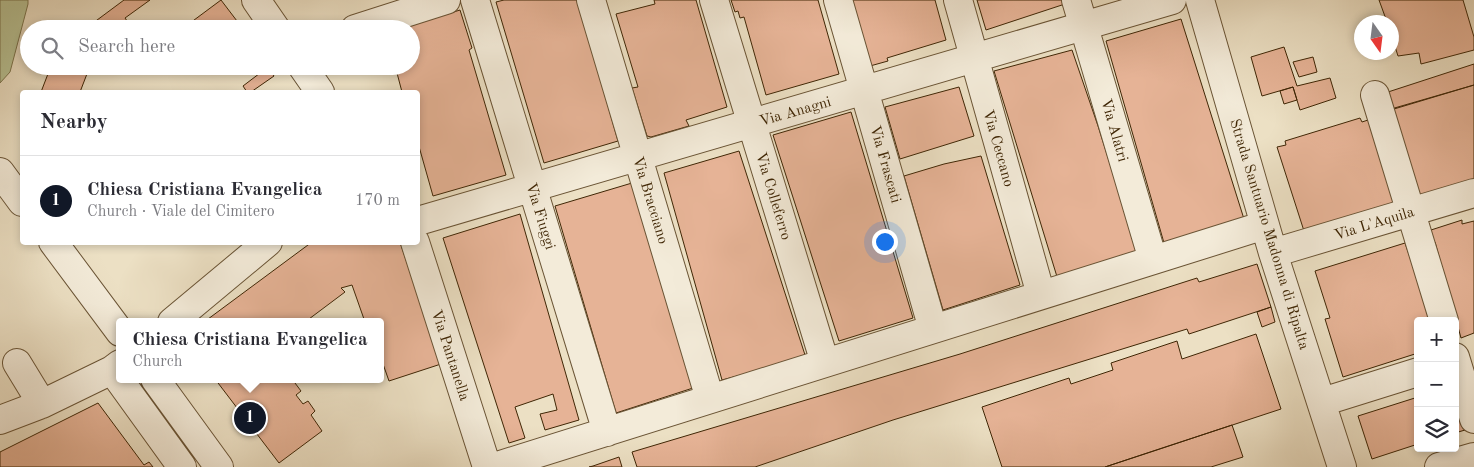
<!DOCTYPE html>
<meta charset="utf-8">
<style>
:root{--surface:#fff;--page:#f2f2f3;--text:#2b2b33;--muted:#7c7c81;--line:#e1e1e2;--accent:#111827}
body{margin:0;font-family:"Old Standard TT",serif;background:var(--page);color:var(--text)}
.controls{position:absolute;right:15px;bottom:15px;display:grid;overflow:hidden;border-radius:5px;box-shadow:0 2px 8px #0003}
.controls button{width:45px;height:45px;display:grid;place-items:center;padding:0;border:0;border-bottom:1px solid var(--line);background:var(--surface);color:var(--text);font:25px sans-serif}
.compass{position:absolute;left:1354px;top:15px;width:45px;height:45px;border-radius:50%;background:var(--surface);box-shadow:0 2px 8px #0003;rotate:166deg}
.you{position:absolute;left:884px;top:241px;width:18px;height:18px;margin:-12px;border:4px solid #fff;border-radius:50%;background:#1a73e8;box-shadow:0 0 0 8px #1a73e833}
.badge{display:grid;place-items:center;width:32px;height:32px;border-radius:50%;background:var(--accent);color:#fff;font-size:16px;font-weight:700}
.pin{position:absolute;translate:-50% -50%;border:2px solid #fff;box-shadow:0 1px 5px #0006}
.popup{position:absolute;left:116px;top:318px;width:268px;height:65px;box-sizing:border-box;display:grid;place-content:center;border-radius:5px;background:var(--surface);filter:drop-shadow(0 1px 4px #0005);font-size:16px;white-space:nowrap;color:var(--muted)}
.popup b{font-size:19px;color:var(--text)}
.popup::after{content:'';position:absolute;left:50%;top:100%;margin-left:-10px;border:10px solid transparent;border-top-color:var(--surface)}
.list{margin:0;padding:0;list-style:none}
h2{display:flex;justify-content:space-between;align-items:center;height:65px;margin:0;padding:0 20px;font-size:21px}
h2 small{font-size:16px;font-weight:400;color:var(--muted)}
.list li{display:grid;grid-template-columns:32px 1fr auto;gap:15px;align-items:center;box-sizing:border-box;height:90px;padding:0 20px;border-top:1px solid var(--line)}
.list b{display:block;font-size:19px;white-space:nowrap}
.list p{margin:0;font-size:16px;white-space:nowrap;color:var(--muted)}
.list em{font-size:16px;font-style:normal;color:var(--muted)}
.icon{flex:none;width:28px;height:28px;fill:none;stroke:currentColor;stroke-width:2;stroke-linecap:round;stroke-linejoin:round}
.map{position:relative;flex:none;width:1474px;height:467px;overflow:hidden}
.search{position:absolute;background:var(--surface);box-shadow:0 2px 8px #0003;left:20px;top:20px;width:400px;height:55px;display:flex;align-items:center;gap:12px;box-sizing:border-box;padding:0 18px;border-radius:28px;color:var(--muted);font-size:19px}
.panel{position:absolute;background:var(--surface);box-shadow:0 2px 8px #0003;left:20px;top:90px;width:400px;height:155px;border-radius:5px}
.map>svg:first-child{display:block}
.green{fill:#b8c294;stroke:#7c744c}
.building{fill:#e6b396;stroke:#3f2605}
.lines{fill:none;stroke-linecap:round;stroke-linejoin:round}
.minor-casing{stroke:#6a5435;stroke-width:30}
.minor{stroke:#f3ebd9;stroke-width:28}
.labels{text-anchor:middle;stroke-width:4.5;stroke-linejoin:round;paint-order:stroke}
.street-label{font-size:15px;fill:#3f2605;stroke:#f3ebd9}
</style>
<div class="map">
<svg width="1474" height="467" viewBox="0 0 1474 467">
<rect width="100%" height="100%" fill="#ece0c4"/>
<filter id="stains"><feTurbulence type="fractalNoise" baseFrequency=".004" numOctaves="4"/><feColorMatrix values="0 0 0 0 .2 0 0 0 0 .09 0 0 0 0 .02 0 0 0 .5 -.17"/></filter>
<radialGradient id="worn" r=".72"><stop offset=".6" stop-color="#630" stop-opacity="0"/><stop offset="1" stop-color="#630" stop-opacity=".3"/></radialGradient>
<path class="green" d="M0,0H28V4L10,72L0,83Z"/>
<path class="building" d="M124,0H150L125,18L130,25L125,29H85Z
M221,0L237,21L227,29H182Z
M504,0H578L618,141L544,163L496,2Z
M654,0H696L727,107L686,120L689,126L651,137L647,136L632,88L638,87L616,14L655,4Z
M731,0H818L839,74L766,95L744,17L740,18L738,11L735,12Z
M851,0H935L946,40L887,58L888,61L870,66Z
M977,0H1067L1068,3L986,30Z
M1379,0H1463L1474,37V50L1421,64L1419,53L1398,56L1392,37V22H1387Z
M460,10L472,48L469,50L506,175L433,196L418,143V92H402L397,73L401,72L400,66H411V29H399Z
M1181,19L1244,219L1164,243L1106,41Z
M237,21L243,29L228,28Z
M1284,47L1297,86L1330,78L1336,98L1300,110L1293,87L1262,96L1251,57Z
M1072,50L1098,126L1138,252L1076,270L1078,274L1058,280L994,71Z
M1313,57L1317,72L1299,77L1293,62Z
M1474,64V85L1394,109L1388,92Z
M51,66H90L80,92H41Z
M161,66H177L167,74Z
M268,67L274,76L251,92H247L243,86Z
M1474,85V179L1418,198L1391,109Z
M959,87L974,136L900,159L885,107Z
M1293,87L1297,100L1284,104L1280,91Z
M851,112L913,318L839,341L773,135Z
M1360,118L1362,122L1371,119L1396,202L1304,231L1277,147L1286,145L1285,141Z
M739,151L806,358L722,380L664,173Z
M981,156L1020,285L943,310L904,176L944,164Z
M632,183L693,388L616,413L555,206Z
M520,214L579,420L545,430L540,414L557,410L553,394L515,407L525,438L509,443L443,238Z
M1462,220V224L1474,221V333L1461,338L1435,242L1433,244L1429,234L1431,230Z
M312,242H400L441,364L389,381L383,364L380,365V322H365L352,285L341,288L345,292L305,322H204Z
M1405,243L1421,289L1435,321H1418V353L1343,377L1325,319L1330,318L1315,271Z
M1257,264L1271,307L1189,334L1187,329L893,420L755,467H637L632,452L960,354L1197,278L1199,282Z
M1271,307L1275,322L1262,327L1257,312Z
M1256,334L1281,409L1105,467H1002L982,407L1069,378L1071,384L1113,370L1111,363L1177,341L1182,359Z
M215,379H292L301,391L296,395L303,404L308,401L315,411L311,415L322,431L279,463Z
M1418,397V444L1372,459L1358,416Z
M1455,398L1465,430L1455,433Z
M98,403L144,465L149,462L153,467H0V452Z
M1232,425L1243,457L1211,467H1105Z
M619,457L622,467H589L593,466Z"/>
<g class="lines">
<defs>
<path id="minor" d="M256,0L276,29
M475,0L607,432
M591,0L710,399
M714,0L825,363
M838,0L933,329
M958,0L1041,295
M1076,0L1153,260
M1200,0L1273,253L1342,467
M355,29L446,0
M302,66L320,92
M1375,95L1444,321
M0,172L22,202
M418,221L1172,0
M53,242L120,332
M415,242L487,467
M1273,253L1474,193
M172,322L268,242
M1455,357L1474,419
M17,363L42,404
M112,370L182,467
M155,379L219,467
M1322,402L1418,372
M0,420L42,404L112,370L120,364
M494,467L1265,225
M1439,467L1474,457"/>
</defs>
<use href="#minor" class="minor-casing"/>
<use href="#minor" class="minor"/>
</g>
<g class="labels">
<g class="street-label">
<text transform="translate(795 111) rotate(-16)" y="5">Via Anagni</text>
<text transform="translate(1115 130) rotate(74)" y="5">Via Alatri</text>
<text transform="translate(999 148) rotate(74)" y="5">Via Ceccano</text>
<text transform="translate(886 164) rotate(74)" y="5">Via Frascati</text>
<text transform="translate(774 196) rotate(73)" y="5">Via Colleferro</text>
<text transform="translate(651 200) rotate(73)" y="5">Via Bracciano</text>
<text transform="translate(541 216) rotate(73)" y="5">Via Fiuggi</text>
<text transform="translate(1374 223) rotate(-17)" y="5">Via L'Aquila</text>
<text transform="translate(1270 234) rotate(73)" y="5">Strada Santuario Madonna di Ripalta</text>
<text transform="translate(451 355) rotate(72)" y="5">Via Pantanella</text>
</g>
</g>
<rect width="100%" height="100%" filter="url(#stains)"/>
<rect width="100%" height="100%" fill="url(#worn)"/>
</svg>
<div class="controls">
<button>+</button>
<button>−</button>
<button><svg class="icon" aria-label="layers" viewBox="0 0 24 24"><path d="M12 4l9 5-9 5-9-5zM3 14l9 5 9-5"/></svg></button>
</div>
<svg class="compass" viewBox="-18 -18 36 36"><path d="M0-13l5 13h-10z" fill="#e53935"/><path d="M0 13l5-13h-10z" fill="#7c7c81"/></svg>
<div class="you"></div>
<div class="pin badge" style="left:250px;top:418px">1</div>
<div class="popup"><b>Chiesa Cristiana Evangelica</b>Church</div>
<div class="search"><svg class="icon" aria-label="search" viewBox="0 0 24 24"><circle cx="10" cy="10" r="6"/><path d="M15 15l6 6"/></svg>Search here</div>
<section class="panel">
<h2>Nearby<small></small></h2>
<ul class="list">
<li><span class="badge">1</span><div><b>Chiesa Cristiana Evangelica</b><p>Church · Viale del Cimitero</p></div><em>170 m</em></li>
</ul>
</section>
</div>
